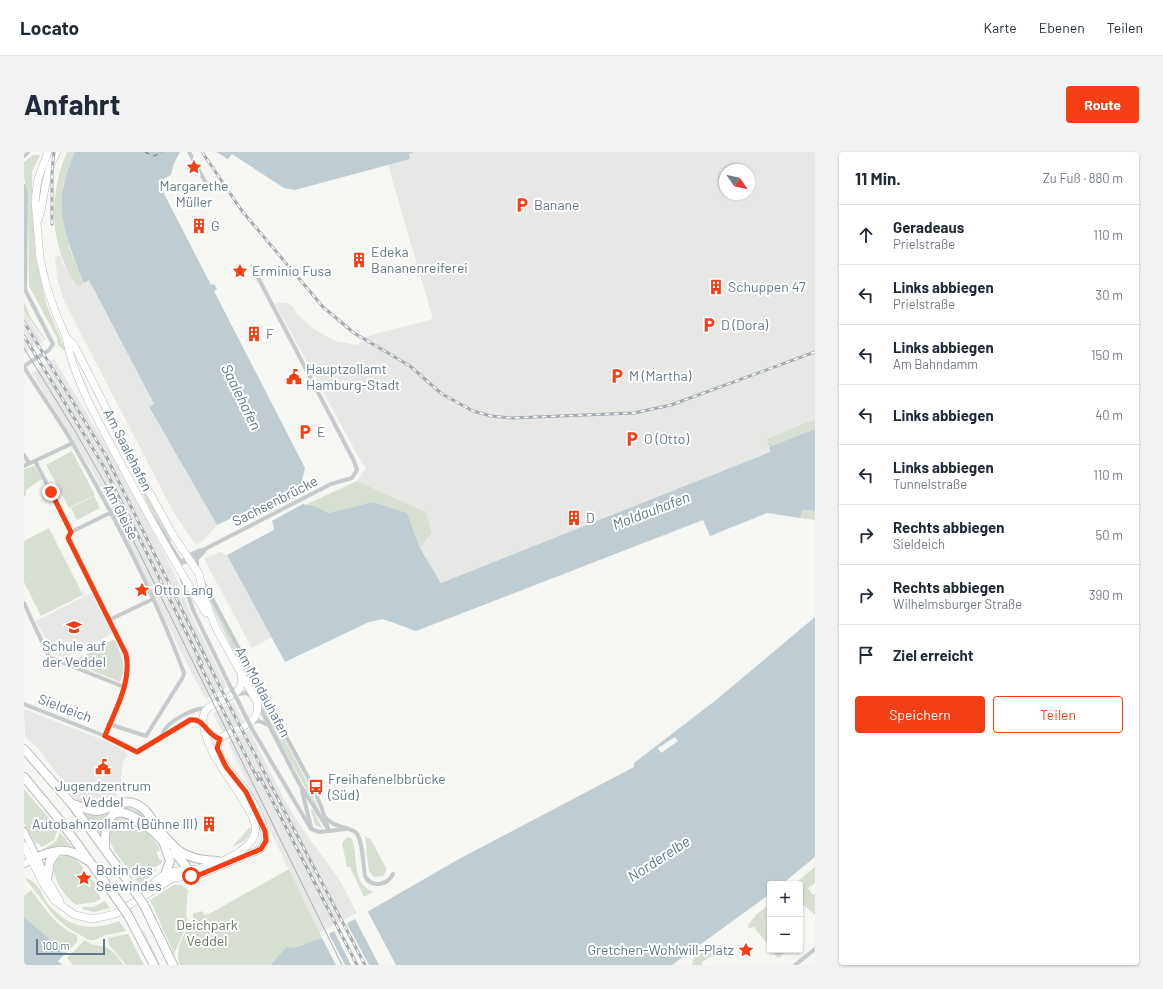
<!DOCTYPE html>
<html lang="de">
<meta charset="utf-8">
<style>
:root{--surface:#fff;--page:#f2f2f3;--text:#1f2937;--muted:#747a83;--line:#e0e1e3;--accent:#f43f15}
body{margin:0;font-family:Barlow,sans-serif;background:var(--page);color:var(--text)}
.controls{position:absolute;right:12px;bottom:12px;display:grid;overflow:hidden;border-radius:4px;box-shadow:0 1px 3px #0004}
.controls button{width:36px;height:36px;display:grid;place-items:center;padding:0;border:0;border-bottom:1px solid var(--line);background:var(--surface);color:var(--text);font:20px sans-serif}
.compass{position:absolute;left:695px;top:12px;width:36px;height:36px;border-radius:50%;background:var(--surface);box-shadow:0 1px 3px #0004;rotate:124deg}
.scale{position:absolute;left:12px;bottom:10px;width:69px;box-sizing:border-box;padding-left:4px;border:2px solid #627886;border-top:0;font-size:11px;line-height:14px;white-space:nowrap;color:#627886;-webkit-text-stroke:3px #fff;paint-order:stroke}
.stop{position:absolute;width:12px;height:12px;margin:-9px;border:3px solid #f43f15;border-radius:50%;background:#fff}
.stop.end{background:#f43f15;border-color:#fff;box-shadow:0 1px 4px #0008}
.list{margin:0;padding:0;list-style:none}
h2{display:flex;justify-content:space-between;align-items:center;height:52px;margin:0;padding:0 16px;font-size:17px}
h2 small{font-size:13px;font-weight:400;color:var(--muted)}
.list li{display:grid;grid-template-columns:26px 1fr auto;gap:12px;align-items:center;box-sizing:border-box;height:60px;padding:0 16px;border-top:1px solid var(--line)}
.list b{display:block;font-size:15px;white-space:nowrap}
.list p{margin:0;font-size:13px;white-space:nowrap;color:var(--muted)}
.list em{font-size:13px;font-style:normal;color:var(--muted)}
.actions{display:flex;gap:8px;padding:12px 16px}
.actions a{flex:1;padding:9px 0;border:1px solid var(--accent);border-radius:4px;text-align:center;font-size:14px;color:var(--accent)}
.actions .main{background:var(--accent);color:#fff}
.icon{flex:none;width:22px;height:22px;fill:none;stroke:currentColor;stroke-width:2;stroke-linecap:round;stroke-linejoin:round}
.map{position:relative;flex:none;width:791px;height:813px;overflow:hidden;border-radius:4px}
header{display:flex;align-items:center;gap:24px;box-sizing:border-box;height:56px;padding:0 20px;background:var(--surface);border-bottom:1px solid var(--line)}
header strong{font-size:19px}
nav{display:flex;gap:22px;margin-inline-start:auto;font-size:14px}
.intro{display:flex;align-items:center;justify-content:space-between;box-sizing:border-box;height:96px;padding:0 24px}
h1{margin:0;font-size:28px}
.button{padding:10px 18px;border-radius:4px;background:var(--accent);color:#fff;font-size:14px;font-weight:700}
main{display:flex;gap:24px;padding:0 24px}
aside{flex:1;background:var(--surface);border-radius:4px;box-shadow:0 1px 3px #0004}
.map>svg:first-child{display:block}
.built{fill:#e7e8e6;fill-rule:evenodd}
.green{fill:#d7dfd3}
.water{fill:#bfccd1}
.pier{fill:#f6f6f2}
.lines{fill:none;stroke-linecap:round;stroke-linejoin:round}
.ferry{stroke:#5e7b83;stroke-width:1;stroke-dasharray:5 4;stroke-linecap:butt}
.secondary-casing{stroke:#b7bdc1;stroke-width:8}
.primary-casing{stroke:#b8bdc0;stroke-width:8}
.highway-casing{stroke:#b7bbbe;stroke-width:10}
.street{stroke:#c5cacc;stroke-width:4}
.secondary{stroke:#fff;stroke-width:6}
.primary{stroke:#fff;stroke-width:7}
.highway{stroke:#fff;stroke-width:8}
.tram{stroke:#a5acb1;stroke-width:1}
.rail-casing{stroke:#a5acb1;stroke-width:3}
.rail{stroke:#fff;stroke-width:1.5;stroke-dasharray:4.5;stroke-linecap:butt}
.highway-bridge-casing{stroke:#b7bbbe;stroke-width:10;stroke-linecap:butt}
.street-bridge{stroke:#c5cacc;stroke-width:4}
.highway-bridge{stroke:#fff;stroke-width:8}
.route{stroke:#f43f15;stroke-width:5}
.labels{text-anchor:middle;stroke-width:4;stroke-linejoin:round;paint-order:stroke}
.poi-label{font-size:14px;fill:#627886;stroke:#fff;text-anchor:start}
.street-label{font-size:14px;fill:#627886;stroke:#fff}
.park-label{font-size:14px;fill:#64785e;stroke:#fff}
.water-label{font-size:15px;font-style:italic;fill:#5e7b83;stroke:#fff}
</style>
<header>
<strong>Locato</strong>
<nav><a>Karte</a><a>Ebenen</a><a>Teilen</a></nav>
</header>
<div class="intro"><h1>Anfahrt</h1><a class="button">Route</a></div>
<main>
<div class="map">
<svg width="791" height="813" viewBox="0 0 791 813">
<rect width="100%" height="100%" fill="#f6f6f2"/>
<path class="built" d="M390,0H791V267L742,287L746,300L417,431L396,396L408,381L402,360L333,329L342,316L335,306L251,151H263L269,155L272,161L290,177L311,189L334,193L340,185L409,167L364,13L386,7L385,2ZM701,18H725V42H701Z
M36,103L39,112L60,131L65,128L130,252L125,256L193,373L180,388L172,393L150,361L40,149L34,129L31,105Z
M0,159L19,190L0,202Z
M30,207L91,309L143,407L157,436L169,467L203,535L182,547L165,516L69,320L8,221Z
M196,400L203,403L248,485L228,496L180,407Z
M67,441L88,482L40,506L31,502L12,469Z
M210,550L219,569L198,580L189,561Z
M0,557L84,590L104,602L99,610L96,637L89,648L80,653L69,655L53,648L13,595L1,585Z
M225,578L261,649L277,675L315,727L333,761L295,781L204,590Z"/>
<path class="green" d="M43,0H51L39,33L45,95L60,131L54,135C25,96 24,43 43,0Z
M9,3H16L8,20V29L11,100L22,151L42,200L34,193L33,186L5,134L4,46L0,25V10Z
M0,150L7,166L21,187V189L0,159Z
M791,267V277L745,295L742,287Z
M48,299L71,343L45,356L22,313Z
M10,314L18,327L2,338V343L0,345V317Z
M115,326L147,384V393L127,360L112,327Z
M333,329L402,360L408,381L396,396L383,361L349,350L305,361L291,354L281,353Z
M70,344L76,356L53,368L47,356Z
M777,358L791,359V368L776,366Z
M25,376L59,443L17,464L0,430V389Z
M184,445H185L219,509L215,511Z
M90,487C97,501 103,514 96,530L54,513L55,506Z
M221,513L282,628L299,667L248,576L217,515Z
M0,637L34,677L30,688L18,695H17L15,691L12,692L0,671Z
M99,655C111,655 118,660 125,669L123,670C110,659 86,647 78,671C77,675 78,680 77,683L59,659Z
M287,658H289L298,676L291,673Z
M98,664L116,672L134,693L136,699L132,700L136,708L139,709C136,715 118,720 110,725C100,711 65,675 98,664Z
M226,675C228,687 217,691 208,695Z
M36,680L49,697L20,701L18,698L32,689Z
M341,683L344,687L346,686L362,716V720L359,724L350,725L345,719L344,713Z
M323,685L327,686L329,690C334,710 328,731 349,740L340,745L326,715H323L318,691Z
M42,703L53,708L73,734V740L77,747C68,753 61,750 52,753C40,744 21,720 35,705Z
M791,715V731L784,736L789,743L791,742V763L776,750V732H770Z
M133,717L117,735L111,727L122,720Z
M265,717L298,786C279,795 260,795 246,813H156C149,797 161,781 169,767V762L178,759L180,763L185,762Z
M0,725C11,729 17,737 20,746C22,751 28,756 32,760C51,778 72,778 95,769L102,779L82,783L71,788H65L44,776L32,766Z
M150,733H157L164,738L162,761L164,770L150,802L126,748Z
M7,738C20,755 32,775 53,783V790L40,803L28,789L0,765V744Z
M81,749L86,756L70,760L59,757V755H69Z
M746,752V766L743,768L746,772V795L730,775L725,776L724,773L732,763Z
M119,779H120L136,813H134Z
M104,782L120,813H102L85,793L84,786Z
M61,788C68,795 73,792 81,795C89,798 95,806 99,813H49L43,806Z
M700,792L702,794L677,811L679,813H668L670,805L684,797Z
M748,798H764L754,806Z"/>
<path class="water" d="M51,0H156L150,11L147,23L134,30L187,133L190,132L193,137L190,139L281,316L275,341L281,353L291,354L305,361L349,350L383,361L396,396L417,431L746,300L745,295L791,277V359L778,358L776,366L743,361L686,384L679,368L392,479L359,467L345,470L261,510L203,403L248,379L250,377C249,366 240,354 229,356L193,373L125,255L130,252L65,128L60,131C48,102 32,65 40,32C42,21 47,11 51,0Z
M192,0H390L385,2L386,7L271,38L260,36L208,2L204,7Z
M791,465V705L758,732H746V742L648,813H246L263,795L270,796L298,786L435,707L610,615V611L692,548Z
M0,765L28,789L40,803L34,809L38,813H2L0,811Z"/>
<path class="pier" d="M277,343L281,351L246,370L240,362Z
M651,585L654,589L637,601L634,596Z
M343,758L372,813H355L330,765Z
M322,770L345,813H327L309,777Z
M304,780L321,813H312L297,784Z"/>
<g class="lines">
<path class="ferry" d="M121,0L130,4L138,0"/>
<defs>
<path id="secondary" d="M0,679L23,726
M0,712L11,706"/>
<path id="primary" d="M14,69C22,45 19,24 33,0
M42,185C49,224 70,261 89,297C118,352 148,408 182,461
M0,694L20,733L31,749L51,763L69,767L91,762L149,726L175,723L235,698C252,688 228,647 219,635C211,625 183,597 198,585C213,576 238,572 233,550L192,476L180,445L175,422L149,383L118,327L50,193L42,185L31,159L22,133L16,106L11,49L14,27L24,0
M23,727L36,749
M124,738C130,730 135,725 144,721C154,717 167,719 177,716C196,711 240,695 230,669C216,634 184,609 179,570C176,544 224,552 217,523"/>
<path id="highway" d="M0,597L47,651L103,728
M0,625L38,671L87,739
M47,651C55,654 64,659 73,659C86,658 98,646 112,652C121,656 126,664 131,672C151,699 160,708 194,709
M139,689L146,709L141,723
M81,696C79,638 113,663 138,688
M150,700L161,713L167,724
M13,705C34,697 44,695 63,708
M23,727L26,709L34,699
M120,753L149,813
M104,763L130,813"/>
</defs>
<use href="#secondary" class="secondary-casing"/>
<use href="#primary" class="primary-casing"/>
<use href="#highway" class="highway-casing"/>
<path class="street" d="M165,0L182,31
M0,4L4,0
M0,34L2,43L1,137
M0,214L25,198L29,192L0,136
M0,215C16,241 34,266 49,292C91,365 131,443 160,521L159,525L122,584L85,572
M0,303L5,311
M11,309L47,380L44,386L102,502C108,530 91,558 81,584
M0,314L49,291
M131,368L156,409L161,410L174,403
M47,380L86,361
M173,416V407L181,398
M155,418C157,406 170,400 181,397L307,332L328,326L333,318L330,309L228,114
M157,425L170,460L206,534
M178,428L286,629L297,654L305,679
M0,451L25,505L100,535
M85,468L129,447
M213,542L222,541L229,545
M214,549L223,567
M0,552L81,584L112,600L166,568H173L179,571
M235,554L275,631L304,677
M228,570L235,569L242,572
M228,577L287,677L296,680L321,677
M138,585C139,571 171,554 184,557
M278,639L287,675
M302,666C310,675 320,674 330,679C339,683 339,714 341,724C347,736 363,734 369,722
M771,813L791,797"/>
<use href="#secondary" class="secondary"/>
<use href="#primary" class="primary"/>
<use href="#highway" class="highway"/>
<path class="tram" d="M0,196L51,279L82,333L318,813"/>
<defs>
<path id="rail" d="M178,0L218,59L299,155L330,181L386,214L418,242L449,259L467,264L487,266L610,261L647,253L791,200
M28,72V20L30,0
M0,170L82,304L205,553L341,813
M0,184L80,315L178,512
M174,509L234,628
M234,621L333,813"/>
</defs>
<use href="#rail" class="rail-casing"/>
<use href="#rail" class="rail"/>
<defs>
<path id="highway-bridge" d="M103,728L120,753
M87,739L104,763"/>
</defs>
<use href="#highway-bridge" class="highway-bridge-casing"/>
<path class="street-bridge" d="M206,534L214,549
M223,567L228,577"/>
<use href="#highway-bridge" class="highway-bridge"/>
</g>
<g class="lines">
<path class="route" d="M27,340L47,380L44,386L102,502C108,530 91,558 81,584L113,600L166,568C181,566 181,582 196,587L193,596L202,615L222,640L241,679L242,689L237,697L175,723L167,724"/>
</g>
<defs>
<symbol id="sight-bare" viewBox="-9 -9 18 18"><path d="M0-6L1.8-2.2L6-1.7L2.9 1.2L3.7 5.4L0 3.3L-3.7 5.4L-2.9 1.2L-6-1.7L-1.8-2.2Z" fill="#f43f15" stroke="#fff" stroke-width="2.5" paint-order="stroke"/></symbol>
<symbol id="parking-bare" viewBox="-9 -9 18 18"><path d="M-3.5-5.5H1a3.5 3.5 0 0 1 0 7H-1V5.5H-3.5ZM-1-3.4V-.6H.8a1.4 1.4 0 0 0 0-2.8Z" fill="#f43f15" stroke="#fff" stroke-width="2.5" paint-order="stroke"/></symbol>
<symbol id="building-bare" viewBox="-9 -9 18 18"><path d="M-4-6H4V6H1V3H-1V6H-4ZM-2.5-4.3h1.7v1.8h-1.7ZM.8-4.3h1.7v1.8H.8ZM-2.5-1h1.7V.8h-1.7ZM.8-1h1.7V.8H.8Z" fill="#f43f15" stroke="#fff" stroke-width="2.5" paint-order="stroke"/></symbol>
<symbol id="civic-bare" viewBox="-9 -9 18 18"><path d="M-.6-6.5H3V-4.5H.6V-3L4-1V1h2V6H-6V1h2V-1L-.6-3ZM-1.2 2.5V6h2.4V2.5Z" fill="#f43f15" stroke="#fff" stroke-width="2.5" paint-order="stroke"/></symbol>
<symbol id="school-bare" viewBox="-9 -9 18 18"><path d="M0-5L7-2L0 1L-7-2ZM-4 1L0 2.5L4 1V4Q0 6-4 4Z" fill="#f43f15" stroke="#fff" stroke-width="2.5" paint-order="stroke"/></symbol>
<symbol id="bus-bare" viewBox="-9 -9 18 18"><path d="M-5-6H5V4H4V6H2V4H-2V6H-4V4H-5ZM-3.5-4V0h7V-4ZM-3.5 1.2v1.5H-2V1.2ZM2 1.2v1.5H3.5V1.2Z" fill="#f43f15" stroke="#fff" stroke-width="2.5" paint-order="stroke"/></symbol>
</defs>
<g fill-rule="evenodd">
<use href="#sight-bare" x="159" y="4" width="22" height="22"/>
<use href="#parking-bare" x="487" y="42" width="22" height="22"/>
<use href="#building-bare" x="164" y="63" width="22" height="22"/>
<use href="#building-bare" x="324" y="97" width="22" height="22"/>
<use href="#sight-bare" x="205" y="108" width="22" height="22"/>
<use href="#building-bare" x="681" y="124" width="22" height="22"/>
<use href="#parking-bare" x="674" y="162" width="22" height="22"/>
<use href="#building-bare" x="219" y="171" width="22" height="22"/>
<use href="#parking-bare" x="582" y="213" width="22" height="22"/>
<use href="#civic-bare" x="259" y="214" width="22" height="22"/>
<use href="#parking-bare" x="270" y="269" width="22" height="22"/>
<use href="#parking-bare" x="597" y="276" width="22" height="22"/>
<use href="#building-bare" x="539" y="355" width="22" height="22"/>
<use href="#sight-bare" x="107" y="427" width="22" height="22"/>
<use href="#school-bare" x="39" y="464" width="22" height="22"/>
<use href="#civic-bare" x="68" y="604" width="22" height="22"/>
<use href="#bus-bare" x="281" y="624" width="22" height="22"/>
<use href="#building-bare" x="174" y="661" width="22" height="22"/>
<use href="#sight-bare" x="49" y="715" width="22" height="22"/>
<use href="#sight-bare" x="711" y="787" width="22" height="22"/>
</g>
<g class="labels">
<g class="poi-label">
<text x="170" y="39" text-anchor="middle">Margarethe<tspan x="170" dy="16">Müller</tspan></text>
<text x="510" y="58">Banane</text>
<text x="187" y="79">G</text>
<text x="347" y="105">Edeka<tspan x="347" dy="16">Bananenreiferei</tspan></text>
<text x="228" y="124">Erminio Fusa</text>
<text x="704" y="140">Schuppen 47</text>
<text x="697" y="178">D (Dora)</text>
<text x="242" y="187">F</text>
<text x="282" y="222">Hauptzollamt<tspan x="282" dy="16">Hamburg-Stadt</tspan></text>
<text x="605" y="229">M (Martha)</text>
<text x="293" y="285">E</text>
<text x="620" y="292">O (Otto)</text>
<text x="562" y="371">D</text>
<text x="130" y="443">Otto Lang</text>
<text x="50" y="499" text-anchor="middle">Schule auf<tspan x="50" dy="16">der Veddel</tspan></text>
<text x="304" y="632">Freihafenelbbrücke<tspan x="304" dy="16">(Süd)</tspan></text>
<text x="79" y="639" text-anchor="middle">Jugendzentrum<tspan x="79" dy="16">Veddel</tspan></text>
<text x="173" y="677" text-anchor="end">Autobahnzollamt (Bühne III)</text>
<text x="72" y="723">Botin des<tspan x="72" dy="16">Seewindes</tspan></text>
<text x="710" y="803" text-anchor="end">Gretchen-Wohlwill-Platz</text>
</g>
<g class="street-label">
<text transform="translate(104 298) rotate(63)" y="5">Am Saalehafen</text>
<text transform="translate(251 349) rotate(-27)" y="5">Sachsenbrücke</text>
<text transform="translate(97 360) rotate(63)" y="5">Am Gleise</text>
<text transform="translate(239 540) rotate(62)" y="5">Am Moldauhafen</text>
<text transform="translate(41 556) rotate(21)" y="5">Sieldeich</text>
</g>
<g class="park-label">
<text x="183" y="778">Deichpark<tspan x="183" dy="16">Veddel</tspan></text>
</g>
<g class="water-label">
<text transform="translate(217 245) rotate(64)" y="5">Saalehafen</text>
<text transform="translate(627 359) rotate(-21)" y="5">Moldauhafen</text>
<text transform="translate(635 707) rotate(-33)" y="5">Norderelbe</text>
</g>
</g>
</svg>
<div class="controls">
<button>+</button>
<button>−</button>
</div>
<svg class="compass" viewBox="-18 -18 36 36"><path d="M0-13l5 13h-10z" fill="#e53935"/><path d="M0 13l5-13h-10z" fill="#747a83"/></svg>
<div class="scale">100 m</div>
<div class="stop" style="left:167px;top:724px"></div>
<div class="stop end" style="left:27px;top:340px"></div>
</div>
<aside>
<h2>11 Min.<small>Zu Fuß · 880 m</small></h2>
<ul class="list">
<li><svg class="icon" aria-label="ahead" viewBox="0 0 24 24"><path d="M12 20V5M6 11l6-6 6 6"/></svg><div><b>Geradeaus</b><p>Prielstraße</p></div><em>110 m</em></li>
<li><svg class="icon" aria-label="left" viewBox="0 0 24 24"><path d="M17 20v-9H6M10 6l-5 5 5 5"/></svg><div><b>Links abbiegen</b><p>Prielstraße</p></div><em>30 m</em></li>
<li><svg class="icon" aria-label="left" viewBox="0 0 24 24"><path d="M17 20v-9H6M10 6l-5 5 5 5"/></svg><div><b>Links abbiegen</b><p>Am Bahndamm</p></div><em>150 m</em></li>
<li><svg class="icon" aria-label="left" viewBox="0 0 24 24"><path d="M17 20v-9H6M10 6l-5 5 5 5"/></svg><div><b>Links abbiegen</b></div><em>40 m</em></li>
<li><svg class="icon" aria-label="left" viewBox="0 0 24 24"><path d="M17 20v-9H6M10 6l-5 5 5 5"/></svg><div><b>Links abbiegen</b><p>Tunnelstraße</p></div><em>110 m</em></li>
<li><svg class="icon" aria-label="right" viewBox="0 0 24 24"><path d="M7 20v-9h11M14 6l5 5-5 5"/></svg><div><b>Rechts abbiegen</b><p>Sieldeich</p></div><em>50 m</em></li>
<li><svg class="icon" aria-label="right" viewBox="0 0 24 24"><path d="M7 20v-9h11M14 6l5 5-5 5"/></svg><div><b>Rechts abbiegen</b><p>Wilhelmsburger Straße</p></div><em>390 m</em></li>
<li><svg class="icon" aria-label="arrive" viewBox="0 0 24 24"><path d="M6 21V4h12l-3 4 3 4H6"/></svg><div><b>Ziel erreicht</b></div></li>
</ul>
<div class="actions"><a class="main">Speichern</a><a>Teilen</a></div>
</aside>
</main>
